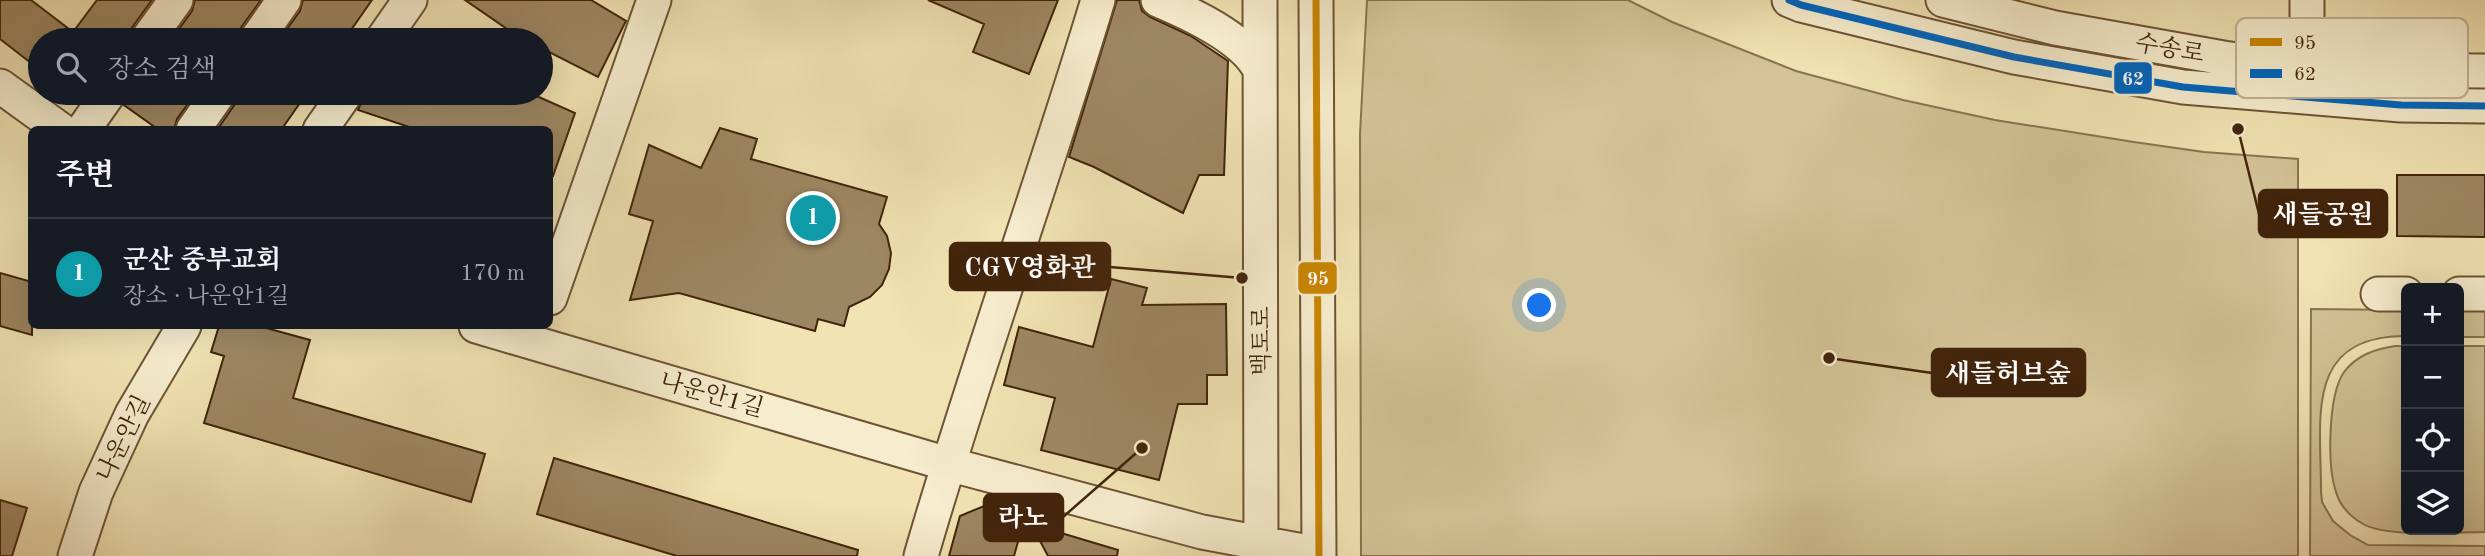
<!DOCTYPE html>
<html lang="ko">
<meta charset="utf-8">
<style>
:root{--surface:#171b24;--page:#242831;--text:#f1f3f6;--muted:#9ea1a6;--line:#363941;--accent:#1a73e8}
body{margin:0;font-family:"Old Standard TT","Noto Serif KR",serif;background:var(--page);color:var(--text)}
.controls{position:absolute;right:21px;bottom:21px;display:grid;overflow:hidden;border-radius:10px;box-shadow:0 7px 28px #0002}
.controls button{width:63px;height:63px;display:grid;place-items:center;padding:0;border:0;border-bottom:2px solid var(--line);background:var(--surface);color:var(--text);font:35px sans-serif}
.you{position:absolute;left:1540px;top:306px;width:24px;height:24px;margin:-18px;border:5px solid #fff;border-radius:50%;background:#1a73e8;box-shadow:0 0 0 10px #1a73e833}
.badge{display:grid;place-items:center;width:46px;height:46px;border-radius:50%;background:var(--accent);color:#fff;font-size:23px;font-weight:700}
.pin{position:absolute;translate:-50% -50%;border:4px solid #fff;box-shadow:0 2px 7px #0006}
.list{margin:0;padding:0;list-style:none}
h2{display:flex;justify-content:space-between;align-items:center;height:91px;margin:0;padding:0 28px;font-size:30px}
h2 small{font-size:23px;font-weight:400;color:var(--muted)}
.list li{display:grid;grid-template-columns:46px 1fr auto;gap:21px;align-items:center;box-sizing:border-box;height:112px;padding:0 28px;border-top:2px solid var(--line)}
.list b{display:block;font-size:26px;white-space:nowrap}
.list p{margin:0;font-size:23px;white-space:nowrap;color:var(--muted)}
.list em{font-size:23px;font-style:normal;color:var(--muted)}
.icon{flex:none;width:38px;height:38px;fill:none;stroke:currentColor;stroke-width:2;stroke-linecap:round;stroke-linejoin:round}
.map{position:relative;flex:none;width:2485px;height:556px;overflow:hidden}
.search{position:absolute;background:var(--surface);box-shadow:0 7px 28px #0002;left:28px;top:28px;width:525px;height:77px;display:flex;align-items:center;gap:18px;box-sizing:border-box;padding:0 24px;border-radius:38px;color:var(--muted);font-size:26px}
.panel{position:absolute;background:var(--surface);box-shadow:0 7px 28px #0002;left:28px;top:126px;width:525px;height:203px;border-radius:10px}
.map>svg:first-child{display:block}
.green{fill:#d3c396;stroke:#8a7450;stroke-width:2}
.building{fill:#9d8762;stroke:#42240b;stroke-width:2}
.lines{fill:none;stroke-linecap:round;stroke-linejoin:round}
.minor-casing{stroke:#6e5435;stroke-width:37}
.minor{stroke:#f6edce;stroke-width:33}
.bus-1-casing{stroke:#f6edce;stroke-width:12}
.bus-2-casing{stroke:#f6edce;stroke-width:12}
.bus-1{stroke:#ca8603;stroke-width:7}
.bus-2{stroke:#0065bd;stroke-width:7}
.labels{text-anchor:middle;stroke-width:5;stroke-linejoin:round;paint-order:stroke}
.street-label{font-size:24px;fill:#42240b;stroke:#f6edce}
.key{fill:#f6edce;stroke:#c0b194;stroke-width:2}
.key-label{font-size:19px;fill:#42240b}
.leader{fill:none;stroke:#42240b;stroke-width:2.5}
.callout-dot{fill:#42240b;stroke:#f6edce;stroke-width:2.5}
.callout{fill:#42240b;stroke:#42240b;stroke-width:2.5}
.callout-label{font-size:26px;text-anchor:middle;font-weight:bold;fill:#fff}
.line-badge{stroke:#f6edce;stroke-width:2.5}
.badge-label{font-size:19px;text-anchor:middle;font-weight:bold;fill:#fff}
</style>
<div class="map">
<svg width="2485" height="556" viewBox="0 0 2485 556">
<rect width="100%" height="100%" fill="#f1e3b3"/>
<filter id="stains"><feTurbulence type="fractalNoise" baseFrequency=".00286" numOctaves="4"/><feColorMatrix values="0 0 0 0 .2 0 0 0 0 .09 0 0 0 0 .02 0 0 0 .5 -.17"/></filter>
<radialGradient id="worn" r=".72"><stop offset=".6" stop-color="#630" stop-opacity="0"/><stop offset="1" stop-color="#630" stop-opacity=".3"/></radialGradient>
<path class="green" d="M1367,0H1628L1672,22L1796,71L1903,100L1995,120L2134,142L2204,152L2298,159V556H1361L1360,134Z
M2311,309L2406,310V336C2304,336 2321,417 2321,491L2322,502L2333,521L2350,535L2368,545L2485,546V556H2310Z
M2459,310H2485V337H2459Z
M2395,346H2406V530H2459V346H2485V532C2455,532 2388,538 2363,524C2351,517 2340,506 2336,492C2327,466 2328,395 2344,372C2357,355 2375,349 2395,346Z"/>
<path class="building" d="M0,0H31L73,32L97,0H152L131,29L128,40H40V70L0,39Z
M195,0H261L240,29L237,40H171L192,11Z
M303,0H372L344,40H279L300,11Z
M465,0H591L626,21L598,77L541,48V40H523Z
M928,0H1058L1029,74L973,52L984,24Z
M1117,0H1139L1142,11L1150,17L1191,36L1228,61L1224,175H1199L1183,213L1094,167L1069,157Z
M128,93H196L177,119L174,130H159L124,105Z
M238,93H307L281,130H217L235,104Z
M365,93H530L575,113L553,176H550V130H418L358,110Z
M720,128L757,139L751,159L887,197L879,224L887,236L891,253L889,269L882,285L870,297L849,307L844,326L818,319L815,331L679,293L630,300L653,221L629,214L649,145L701,168Z
M2397,175H2485V237L2397,236Z
M0,273L32,282V335L0,326Z
M1111,279L1147,288L1142,305L1226,304L1227,375H1207V404H1178L1159,480L1041,450L1055,398L1004,385L1019,327L1093,347Z
M219,326H259L310,340L293,398L485,454L471,502L204,423L224,356L211,352Z
M554,458L858,550L857,556H677L537,514Z
M0,500L27,508L12,556H0Z
M984,506L1025,517L1014,556H949L960,516Z
M1031,524L1118,550L1117,556H1048Z"/>
<g class="lines">
<defs>
<path id="minor" d="M1158,0C1189,13 1244,38 1260,70
M1260,0L1261,556
M1316,0L1319,556
M1789,0L1801,5L2014,57L2183,87L2401,105L2485,106
M1943,0L2055,28L2229,59L2326,70L2485,71
M2307,0V89
M147,40L176,0
M256,40L284,0
M382,40L410,0
M0,86L61,130
M83,130L109,93
M193,130L219,93
M320,130L346,93
M2378,294H2406
M2459,294H2485
M550,298L654,0
M476,326L948,464L1202,532L1319,554
M75,556L96,492L132,414L184,326
M921,556C975,369 1042,186 1098,0"/>
</defs>
<use href="#minor" class="minor-casing"/>
<use href="#minor" class="minor"/>
<defs>
<path id="bus-1" d="M1316,0L1319,556"/>
<path id="bus-2" d="M1789,0L1801,5L2014,57L2183,87L2401,105L2485,106"/>
</defs>
<use href="#bus-1" class="bus-1-casing"/>
<use href="#bus-2" class="bus-2-casing"/>
<use href="#bus-1" class="bus-1"/>
<use href="#bus-2" class="bus-2"/>
</g>
<g class="labels">
<g class="street-label">
<text transform="translate(2170 48) rotate(10)" y="8">수송로</text>
<text transform="translate(1261 341) rotate(-90)" y="8">백토로</text>
<text transform="translate(712 394) rotate(16)" y="8">나운안1길</text>
<text transform="translate(123 438) rotate(-64)" y="8">나운안길</text>
</g>
</g>
<rect x="2236" y="18" width="232" height="80" rx="10" class="key"/>
<rect x="2250" y="38" width="32" height="8" fill="#ca8603"/>
<rect x="2250" y="69" width="32" height="9" fill="#0065bd"/>
<g class="key-label">
<text x="2294" y="49">95</text>
<text x="2294" y="80">62</text>
</g>
<path class="leader" d="M2238 129L2259 214M1242 278L1110 267M1829 358L1932 373M1142 448L1063 517"/>
<g class="callout-dot">
<circle cx="2238" cy="129" r="7"/>
<circle cx="1242" cy="278" r="7"/>
<circle cx="1829" cy="358" r="7"/>
<circle cx="1142" cy="448" r="7"/>
</g>
<g class="callout">
<rect x="2259" y="190" width="128" height="47" rx="7"/>
<rect x="950" y="243" width="160" height="47" rx="7"/>
<rect x="1932" y="349" width="153" height="47" rx="7"/>
<rect x="984" y="494" width="79" height="47" rx="7"/>
</g>
<g class="callout-label">
<text x="2323" y="223">새들공원</text>
<text x="1030" y="276">CGV영화관</text>
<text x="2008" y="382">새들허브숲</text>
<text x="1023" y="526">라노</text>
</g>
<g class="line-badge">
<rect x="2113" y="61" width="40" height="34" rx="7" fill="#0065bd"/>
<rect x="1297" y="261" width="41" height="34" rx="7" fill="#ca8603"/>
</g>
<g class="badge-label">
<text x="2133" y="85">62</text>
<text x="1318" y="285">95</text>
</g>
<rect width="100%" height="100%" filter="url(#stains)"/>
<rect width="100%" height="100%" fill="url(#worn)"/>
</svg>
<div class="controls">
<button>+</button>
<button>−</button>
<button><svg class="icon" aria-label="locate" viewBox="0 0 24 24"><circle cx="12" cy="12" r="6"/><path d="M12 2v4M12 18v4M2 12h4M18 12h4"/></svg></button>
<button><svg class="icon" aria-label="layers" viewBox="0 0 24 24"><path d="M12 4l9 5-9 5-9-5zM3 14l9 5 9-5"/></svg></button>
</div>
<div class="you"></div>
<div class="pin badge" style="left:813px;top:218px;background:#0f9aa8">1</div>
<div class="search"><svg class="icon" aria-label="search" viewBox="0 0 24 24"><circle cx="10" cy="10" r="6"/><path d="M15 15l6 6"/></svg>장소 검색</div>
<section class="panel">
<h2>주변<small></small></h2>
<ul class="list">
<li><span class="badge" style="background:#0f9aa8">1</span><div><b>군산 중부교회</b><p>장소 · 나운안1길</p></div><em>170 m</em></li>
</ul>
</section>
</div>
